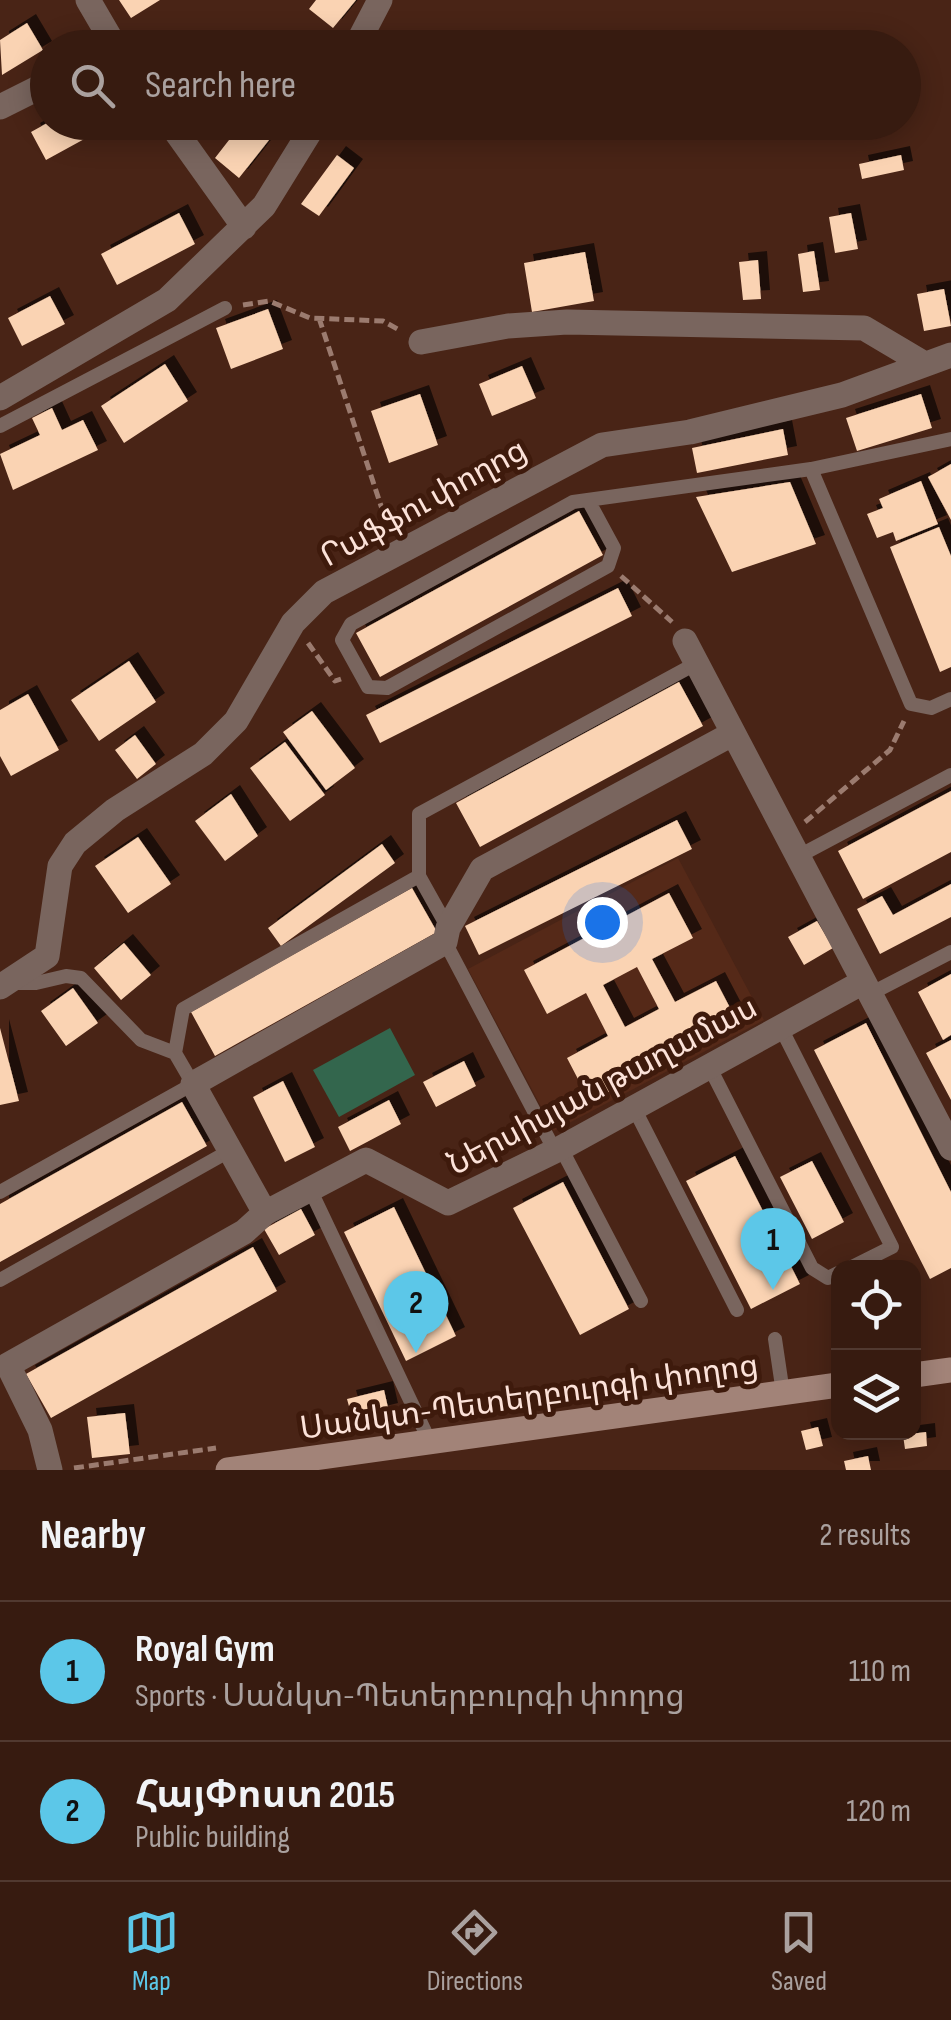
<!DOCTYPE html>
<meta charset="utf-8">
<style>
:root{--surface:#371b10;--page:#42281e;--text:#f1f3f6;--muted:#aaa19f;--line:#513930;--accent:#5cc7e8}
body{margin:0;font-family:"Sofia Sans Condensed","Noto Sans Armenian",sans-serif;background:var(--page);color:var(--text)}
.controls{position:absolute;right:30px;bottom:30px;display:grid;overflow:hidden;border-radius:20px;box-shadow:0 5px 25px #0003}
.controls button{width:90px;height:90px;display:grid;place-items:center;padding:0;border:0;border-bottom:2px solid var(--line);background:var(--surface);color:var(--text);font:50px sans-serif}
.you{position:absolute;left:602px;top:922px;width:35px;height:35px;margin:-25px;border:8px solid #fff;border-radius:50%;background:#1a73e8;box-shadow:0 0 0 15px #1a73e833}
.badge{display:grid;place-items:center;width:65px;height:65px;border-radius:50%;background:var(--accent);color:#111;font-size:32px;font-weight:700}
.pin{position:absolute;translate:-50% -82px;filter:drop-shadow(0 2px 5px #0008)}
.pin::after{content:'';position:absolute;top:52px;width:35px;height:30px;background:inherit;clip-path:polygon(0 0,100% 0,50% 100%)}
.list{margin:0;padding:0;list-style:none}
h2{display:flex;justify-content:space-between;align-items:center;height:130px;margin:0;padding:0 40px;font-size:42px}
h2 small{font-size:32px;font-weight:400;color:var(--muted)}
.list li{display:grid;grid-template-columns:65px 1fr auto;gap:30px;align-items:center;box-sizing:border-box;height:140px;padding:0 40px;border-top:2px solid var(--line)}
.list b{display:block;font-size:38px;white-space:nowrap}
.list p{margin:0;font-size:32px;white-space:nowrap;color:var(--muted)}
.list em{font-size:32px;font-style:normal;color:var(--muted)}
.icon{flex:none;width:55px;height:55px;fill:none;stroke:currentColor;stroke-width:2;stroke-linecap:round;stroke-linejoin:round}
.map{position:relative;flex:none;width:951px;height:1470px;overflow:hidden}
.search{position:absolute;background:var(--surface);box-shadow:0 5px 25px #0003;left:30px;right:30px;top:30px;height:110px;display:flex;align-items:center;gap:25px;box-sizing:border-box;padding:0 35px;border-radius:55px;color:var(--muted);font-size:38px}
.sheet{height:410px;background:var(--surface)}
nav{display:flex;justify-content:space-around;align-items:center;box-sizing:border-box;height:140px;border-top:2px solid var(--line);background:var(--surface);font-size:28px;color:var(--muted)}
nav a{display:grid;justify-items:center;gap:5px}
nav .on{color:var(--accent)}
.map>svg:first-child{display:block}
.built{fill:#552918}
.green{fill:#33664d}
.building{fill:#fad3b3;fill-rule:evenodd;filter:url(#shadow)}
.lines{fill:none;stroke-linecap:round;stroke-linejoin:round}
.path{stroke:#9b7b6f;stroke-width:5;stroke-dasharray:10 5;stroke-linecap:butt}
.lane{stroke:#79655e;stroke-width:14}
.street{stroke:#79655e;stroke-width:25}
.secondary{stroke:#a28378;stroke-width:25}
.labels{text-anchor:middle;stroke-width:10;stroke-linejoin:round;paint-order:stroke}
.street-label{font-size:32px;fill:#fce2d9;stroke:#3e1a0c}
</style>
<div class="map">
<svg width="951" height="1470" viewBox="0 0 951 1470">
<defs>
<filter id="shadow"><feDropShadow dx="9" dy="-9" stdDeviation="0" flood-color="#0009"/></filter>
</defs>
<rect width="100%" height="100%" fill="#492416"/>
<path class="built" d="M678,858L764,1020L554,1131L468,969Z"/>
<path class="green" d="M390,1028L415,1075L339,1117L313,1070Z"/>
<path class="building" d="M119,0H160L131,18Z
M316,0H356L333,28L309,9Z
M27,23L43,50L2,75L0,40Z
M49,122H81L88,137L46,160L31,132Z
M243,122L269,140L239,178L215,158Z
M337,155L354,168L319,216L301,204Z
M901,155L904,170L862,179L859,164Z
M179,213L195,244L117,285L101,254Z
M851,213L858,249L835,253L829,217Z
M814,251L820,290L803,292L798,254Z
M585,252L594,301L532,312L524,263Z
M758,260L761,299L743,300L739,262Z
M944,289L951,326L924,331L917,294Z
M50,296L65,324L22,346L8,318Z
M268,309L283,349L231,369L216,328Z
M165,364L188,401L124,443L101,406Z
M522,366L536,398L492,416L479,384Z
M420,394L438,445L389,463L371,411Z
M921,394L932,428L857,451L846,418Z
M52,408L62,430L83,420L98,450L13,490L0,454L40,435L32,418Z
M783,429L788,455L697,473L692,448Z
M951,464V520L928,477Z
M921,481L938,524L896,541L893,532L877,538L867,514L883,508L879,499Z
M790,482L816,544L732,572L696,497Z
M579,511L603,555L380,677L356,633Z
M939,527L951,556V667L940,672L890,547Z
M618,588L632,616L380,743L366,715Z
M129,661L156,702L99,741L71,700Z
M679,682L703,726L480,847L456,803Z
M28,694L59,750L11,776L0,756V710Z
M312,711L355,768L326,790L283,732Z
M135,735L156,764L137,779L115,750Z
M285,742L325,795L290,821L250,768Z
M951,791V852L863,899L838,851Z
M231,794L258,836L225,861L195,821Z
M677,820L692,849L479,955L465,926Z
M138,837L171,884L128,913L95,866Z
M382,844L395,863L281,946L268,928Z
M951,884V917L880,954L857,909L882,896L893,915Z
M412,888L437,932L215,1056L191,1012Z
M669,893L693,938L652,959L675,1002L716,981L738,1023L590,1102L567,1058L608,1036L586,993L547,1014L524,970ZM637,967L659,1009L625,1027L603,985Z
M817,921L833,948L804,965L788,937Z
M124,943L151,975L121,1000L94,968Z
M951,974V1035L943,1040L918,992Z
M73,988L98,1023L66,1046L41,1011Z
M866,1023L951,1192V1268L930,1279L814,1050Z
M0,1028L19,1101L0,1105Z
M951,1040V1100L926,1053Z
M464,1061L476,1086L436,1107L423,1082Z
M283,1081L315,1147L285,1162L253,1097Z
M389,1100L401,1124L350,1151L338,1127Z
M182,1102L207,1146L0,1262V1204Z
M735,1156L800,1284L751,1309L686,1181Z
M812,1161L844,1222L812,1239L780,1177Z
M563,1182L629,1309L580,1335L513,1208Z
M394,1207L456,1336L406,1361L344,1232Z
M301,1209L315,1235L279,1255L264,1229Z
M253,1247L277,1291L51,1418L26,1374Z
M384,1390L389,1412L353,1421L347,1399Z
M125,1413L130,1454L92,1458L87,1417Z
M818,1427L823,1446L806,1450L801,1431Z
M926,1432L927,1446L905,1449L903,1435Z
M868,1456L871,1470H846L844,1461Z"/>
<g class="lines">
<path class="path" d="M243,305L269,301L310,318L383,321L401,331
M319,318L389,530
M621,576L672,622
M308,643L335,681L341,679
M805,822L890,750L904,721
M74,1468L216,1448"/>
<path class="lane" d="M0,426L225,308
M811,469L911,704L931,708L951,699
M588,500L614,548L608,566L387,688L368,687L342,640L351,624L573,502L811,469L951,439
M797,857L951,775
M419,876L448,928
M445,942L555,1151
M870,994L951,952
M781,1028L892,1247L850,1268
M175,1053L183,1009L419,876V814L697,663
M709,1066L812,1268L828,1278L838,1273
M634,1108L737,1310
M561,1148L641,1301
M310,1189L430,1442
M0,1192L193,1084L175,1053L141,1040L81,978L66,976L36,983H12
M0,1280L231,1150
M775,1339L783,1393"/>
<path class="street" d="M88,0L116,48
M355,48L380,0
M0,107L48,83
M169,122L244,227
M421,342L508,326L567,322L864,328L923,363
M0,398L167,300L264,206L316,122
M685,641L951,1148
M0,987L47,956L60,866L75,843L115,810L203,754L236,721L293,623L324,592L602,445L690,432L842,395L951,355
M265,1213L193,1084L445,942L448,928L482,869L732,734
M50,1470L40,1430L8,1365L244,1232L265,1213L366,1160L448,1203L561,1148L863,982"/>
<path class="secondary" d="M914,1375L951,1370
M228,1470L838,1385"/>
</g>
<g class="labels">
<g class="street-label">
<text transform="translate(423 502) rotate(-29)" y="11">Րաֆֆու փողոց</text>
<text transform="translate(602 1085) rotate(-28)" y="11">Ներսիսյան թաղամաս</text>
<text transform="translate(529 1396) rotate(-8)" y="11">Սանկտ-Պետերբուրգի փողոց</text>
</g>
</g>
</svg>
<div class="controls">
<button><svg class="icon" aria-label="locate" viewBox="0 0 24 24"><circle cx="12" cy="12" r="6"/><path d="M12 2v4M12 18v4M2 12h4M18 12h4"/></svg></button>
<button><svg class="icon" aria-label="layers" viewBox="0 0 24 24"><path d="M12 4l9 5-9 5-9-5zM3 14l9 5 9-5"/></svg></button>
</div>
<div class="you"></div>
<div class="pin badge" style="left:773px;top:1290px">1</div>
<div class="pin badge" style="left:416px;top:1353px">2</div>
<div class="search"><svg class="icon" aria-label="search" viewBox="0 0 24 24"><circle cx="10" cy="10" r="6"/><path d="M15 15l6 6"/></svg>Search here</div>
</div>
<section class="sheet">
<h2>Nearby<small>2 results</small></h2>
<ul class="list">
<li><span class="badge">1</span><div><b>Royal Gym</b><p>Sports · Սանկտ-Պետերբուրգի փողոց</p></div><em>110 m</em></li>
<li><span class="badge">2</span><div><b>ՀայՓոստ 2015</b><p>Public building</p></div><em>120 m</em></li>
</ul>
</section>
<nav>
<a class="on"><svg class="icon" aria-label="map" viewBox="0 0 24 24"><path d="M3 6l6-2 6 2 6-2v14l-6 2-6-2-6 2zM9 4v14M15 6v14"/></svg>Map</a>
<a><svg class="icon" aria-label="directions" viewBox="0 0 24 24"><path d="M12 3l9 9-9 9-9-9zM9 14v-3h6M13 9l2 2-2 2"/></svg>Directions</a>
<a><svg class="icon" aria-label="saved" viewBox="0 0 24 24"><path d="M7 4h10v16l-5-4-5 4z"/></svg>Saved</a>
</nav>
